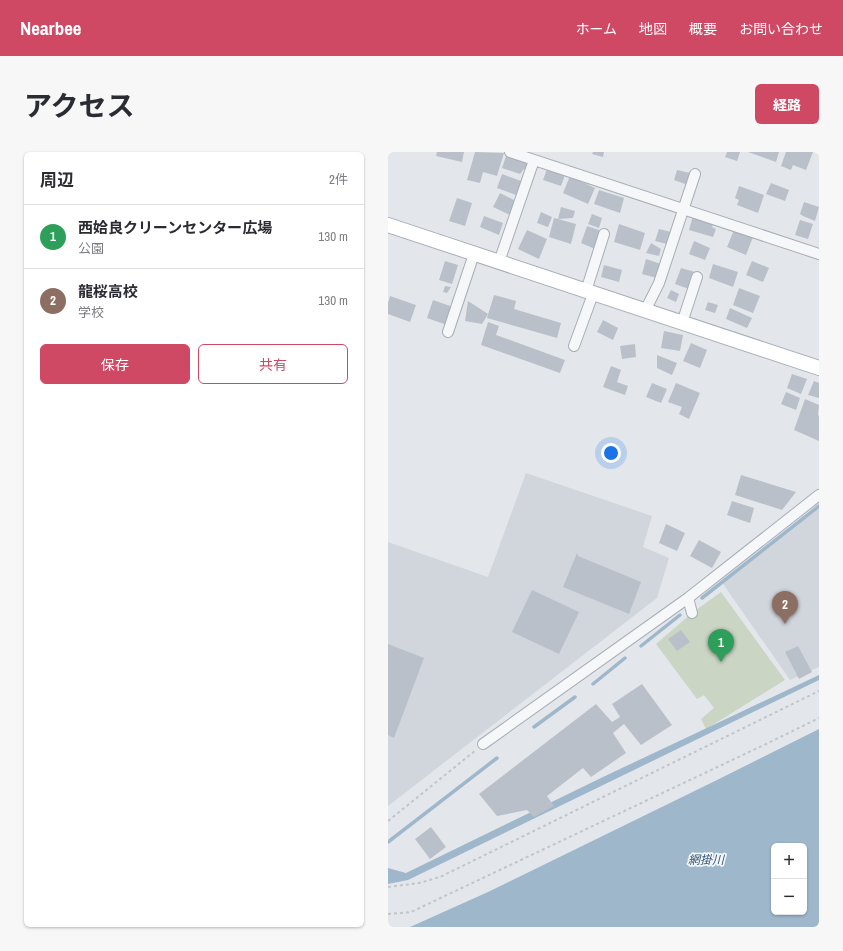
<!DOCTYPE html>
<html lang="ja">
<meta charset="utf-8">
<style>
:root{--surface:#fff;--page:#f7f7f7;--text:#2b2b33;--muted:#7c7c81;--line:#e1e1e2;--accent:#cf4965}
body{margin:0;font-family:"Archivo Narrow","Noto Sans JP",sans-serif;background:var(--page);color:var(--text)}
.controls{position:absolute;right:12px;bottom:12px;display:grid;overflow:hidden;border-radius:6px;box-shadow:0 1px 3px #0004}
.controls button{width:36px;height:36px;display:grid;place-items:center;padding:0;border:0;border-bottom:1px solid var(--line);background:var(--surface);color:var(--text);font:20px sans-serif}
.you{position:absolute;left:223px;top:301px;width:14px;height:14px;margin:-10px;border:3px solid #fff;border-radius:50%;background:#1a73e8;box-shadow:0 0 0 6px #1a73e833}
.badge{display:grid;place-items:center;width:26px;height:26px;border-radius:50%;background:var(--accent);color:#fff;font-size:13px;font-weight:700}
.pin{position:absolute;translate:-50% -33px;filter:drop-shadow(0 1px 2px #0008)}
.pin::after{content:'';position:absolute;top:21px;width:14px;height:12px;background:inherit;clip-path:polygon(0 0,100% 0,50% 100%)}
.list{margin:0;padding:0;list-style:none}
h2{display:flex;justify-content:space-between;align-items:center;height:52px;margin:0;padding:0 16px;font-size:17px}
h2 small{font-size:13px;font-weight:400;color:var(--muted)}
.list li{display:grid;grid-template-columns:26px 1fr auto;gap:12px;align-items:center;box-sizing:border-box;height:64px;padding:0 16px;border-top:1px solid var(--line)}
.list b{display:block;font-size:15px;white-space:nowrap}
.list p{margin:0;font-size:13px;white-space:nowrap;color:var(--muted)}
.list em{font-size:13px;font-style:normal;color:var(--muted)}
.actions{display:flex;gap:8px;padding:12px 16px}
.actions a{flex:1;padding:9px 0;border:1px solid var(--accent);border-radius:6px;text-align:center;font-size:14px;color:var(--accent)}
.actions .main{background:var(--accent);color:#fff}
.map{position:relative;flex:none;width:431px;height:775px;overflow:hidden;border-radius:6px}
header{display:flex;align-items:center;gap:24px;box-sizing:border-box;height:56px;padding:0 20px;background:var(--accent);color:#fff}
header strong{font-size:19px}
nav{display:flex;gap:22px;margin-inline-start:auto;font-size:14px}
.intro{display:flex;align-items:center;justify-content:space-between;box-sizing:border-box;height:96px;padding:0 24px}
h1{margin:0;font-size:28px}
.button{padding:10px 18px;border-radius:6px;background:var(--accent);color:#fff;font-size:14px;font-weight:700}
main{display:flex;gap:24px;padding:0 24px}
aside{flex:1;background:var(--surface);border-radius:6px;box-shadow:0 1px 3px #0004}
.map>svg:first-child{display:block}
.built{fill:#d1d6dd}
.green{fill:#cad5c4}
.water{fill:#9eb7cb;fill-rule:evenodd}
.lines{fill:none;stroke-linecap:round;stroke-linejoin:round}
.stream{stroke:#9eb7cb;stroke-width:3.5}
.building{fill:#bac0c9}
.street-casing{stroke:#a8aeb6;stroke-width:12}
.secondary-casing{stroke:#a8aeb6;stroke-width:16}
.path{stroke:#c1c5ca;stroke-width:2;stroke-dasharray:3 3;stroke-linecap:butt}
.street{stroke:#f6f7f9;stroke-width:10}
.secondary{stroke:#fff;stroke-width:14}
.labels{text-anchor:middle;stroke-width:3.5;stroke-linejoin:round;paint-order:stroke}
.water-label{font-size:12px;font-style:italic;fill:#345678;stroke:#f3f6f8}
</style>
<header>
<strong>Nearbee</strong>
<nav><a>ホーム</a><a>地図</a><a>概要</a><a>お問い合わせ</a></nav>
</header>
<div class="intro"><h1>アクセス</h1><a class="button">経路</a></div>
<main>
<aside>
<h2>周辺<small>2件</small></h2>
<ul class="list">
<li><span class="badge" style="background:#2e9e5b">1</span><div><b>西姶良クリーンセンター広場</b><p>公園</p></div><em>130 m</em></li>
<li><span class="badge" style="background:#8d6e63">2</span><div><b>龍桜高校</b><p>学校</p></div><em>130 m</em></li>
</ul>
<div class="actions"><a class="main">保存</a><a>共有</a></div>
</aside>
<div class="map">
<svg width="431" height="775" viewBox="0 0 431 775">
<rect width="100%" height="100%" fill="#e3e7eb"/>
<path class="built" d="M138,321L264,364L255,395L281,406L269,446L0,654V390L100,425Z
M431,354V515L402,528L333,429Z"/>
<path class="green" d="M333,440L397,528L318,577L313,567L326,556L316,543L309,547L268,492L304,461Z"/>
<path class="water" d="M431,523V528L20,728L0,732V716L18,721L215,625Z
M431,577V775H22L100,740L329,628ZM386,694H416V760H386Z"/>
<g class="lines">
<path class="stream" d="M314,446L431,354
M253,494L292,463
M205,532L237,506
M146,575L187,545
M0,690L109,606"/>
</g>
<path class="building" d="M49,0H76L74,10L48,4Z
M87,0L116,1L109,24L95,20L92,31L79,28Z
M205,0H216L215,5L204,2Z
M339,0H352L349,9L337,5Z
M360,0H391L388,10Z
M398,0H425L418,18L405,13L403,18L393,14Z
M119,1L142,9L140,18L136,17L132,22L114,16Z
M159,17L177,23L173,34L155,28Z
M289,18L307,22L300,33L286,28Z
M114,22L133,29L128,43L109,36Z
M182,24L207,36L200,52L175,41Z
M383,31L401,38L397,49L378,42Z
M351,34L376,43L370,61L349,53L351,48L347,46Z
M211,38L236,46L232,61L206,52Z
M112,41L128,49L122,63L105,55Z
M69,46L84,51L77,74L61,69Z
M416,50L431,55L427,69L415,64L412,62Z
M173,55L187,59L185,66L170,67L188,72L183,92L161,85L166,66L170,67Z
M153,60L164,65L160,75L149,71Z
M204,62L214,66L211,76L200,72Z
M96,64L115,71L111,83L92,75Z
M305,64L326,70L324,75L328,77L325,85L301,78Z
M412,68L425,72L420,87L407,83Z
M231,72L257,81L252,98L226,90Z
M199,74L214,79L207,97L193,91Z
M271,77L283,80L279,92L267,89Z
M139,78L159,87L151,107L130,97Z
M346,78L365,85L358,103L339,95Z
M306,89L322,96L317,108L301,102Z
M263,91L273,97L271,104L258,101Z
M258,107L273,112L269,126L254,122Z
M57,109L70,113L64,132L51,128Z
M364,109L381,116L375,130L358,123Z
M325,112L350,120L345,135L321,126Z
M216,113L234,118L231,130L213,125Z
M293,116L307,120L301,137L287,132Z
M57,134L63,135L59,141L55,140Z
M351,136L372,144L365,161L345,153Z
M283,138L291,142L288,150L279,146Z
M106,143L128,149L126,157L173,171L169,186L99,166Z
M2,144L28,153L22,170L0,162V151Z
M45,148L65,155L59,173L39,166Z
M80,149L100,162L94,172L77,169Z
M320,150L330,153L327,161L317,158Z
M342,156L364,166L359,176L338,167Z
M215,168L230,176L225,188L209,180Z
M100,170L111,174L108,183L177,208L172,221L93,193Z
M276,179L295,183L292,199L273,196Z
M303,191L319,198L312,216L295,209Z
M247,192L248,205L234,207L232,194Z
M269,203L289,211L284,223L269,216Z
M223,214L233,218L229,230L240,234L237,243L215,235Z
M404,222L419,227L413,242L399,236Z
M426,229L431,231V246L420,243Z
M264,231L279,237L273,251L258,245Z
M288,231L312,241L301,267L291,262L294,255L280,250Z
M398,240L412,246L408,258L393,252Z
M417,247L431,253L430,263L431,264V289L406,278Z
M353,323L408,340L394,358L347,343Z
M344,349L366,356L362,371L339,363Z
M278,372L297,381L289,399L271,391Z
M311,388L333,400L324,416L302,404Z
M189,401L190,404L253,430L241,462L175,435Z
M144,438L191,460L171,502L124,480Z
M293,478L302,490L289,499L280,487Z
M0,492L36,506L6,586L0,583Z
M410,494L424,520L411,527L397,500Z
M254,532L284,573L253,593L236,572L225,581L238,601L203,625L195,616L159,644L166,654L146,665L139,658L109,664L91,642L208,552L224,570L232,565L224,552Z
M43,675L58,695L42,707L27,687Z"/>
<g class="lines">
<defs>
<path id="street" d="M122,0L431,102
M111,110L146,8
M198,139L216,82
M257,159L271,131L307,22
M294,171L309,125
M60,180L86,102
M186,194L205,142
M300,446L304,461
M95,592L300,446L431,343"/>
<path id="secondary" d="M0,73L431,216"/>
</defs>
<use href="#street" class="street-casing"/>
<use href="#secondary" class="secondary-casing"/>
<path class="path" d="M0,669L88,598
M0,735L31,731L52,725L431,539
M0,762L23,760L378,592L431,566"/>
<use href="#street" class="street"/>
<use href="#secondary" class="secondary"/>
</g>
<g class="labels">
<g class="water-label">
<text x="318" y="712">網掛川</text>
</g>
</g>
</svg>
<div class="controls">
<button>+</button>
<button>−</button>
</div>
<div class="you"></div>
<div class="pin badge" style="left:333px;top:510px;background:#2e9e5b">1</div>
<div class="pin badge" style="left:397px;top:472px;background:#8d6e63">2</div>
</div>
</main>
